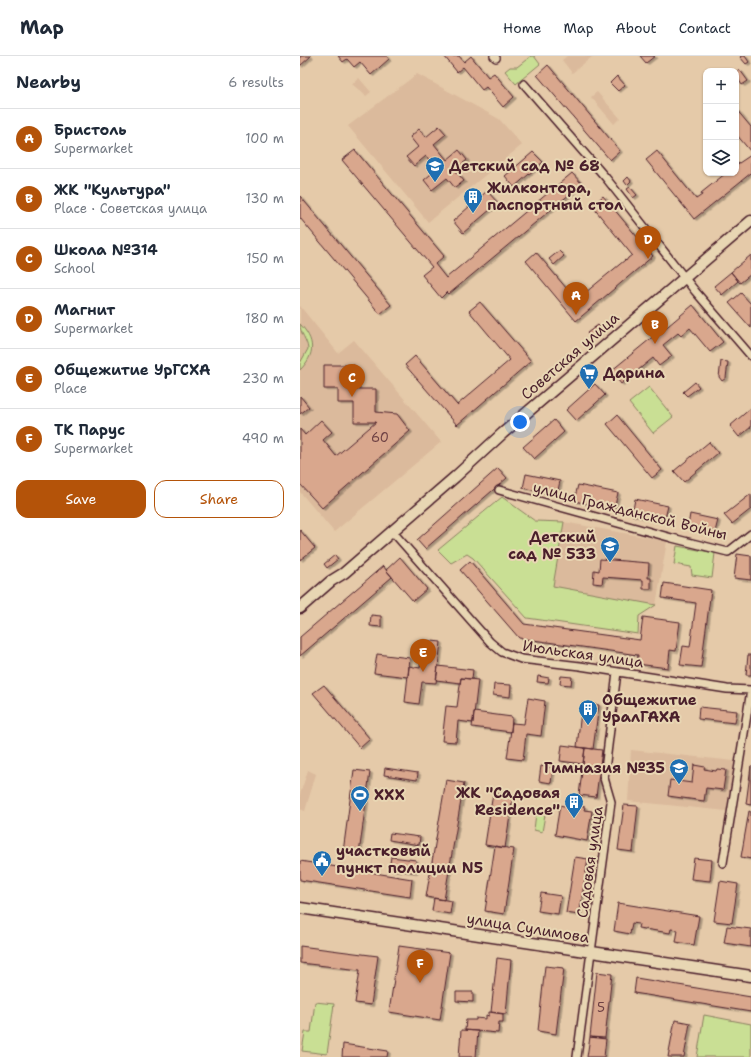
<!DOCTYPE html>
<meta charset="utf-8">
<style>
:root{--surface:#fff;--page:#f6f6f7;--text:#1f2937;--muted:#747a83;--line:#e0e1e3;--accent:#b45309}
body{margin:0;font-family:"Shantell Sans",sans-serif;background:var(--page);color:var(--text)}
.controls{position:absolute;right:12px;top:12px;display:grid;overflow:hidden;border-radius:8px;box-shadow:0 1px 3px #0004}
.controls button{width:36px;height:36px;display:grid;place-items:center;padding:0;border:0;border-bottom:1px solid var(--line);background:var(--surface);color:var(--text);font:20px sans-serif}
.you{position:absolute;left:220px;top:366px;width:14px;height:14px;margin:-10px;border:3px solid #fff;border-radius:50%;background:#1a73e8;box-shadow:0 0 0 6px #1a73e833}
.badge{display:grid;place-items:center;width:26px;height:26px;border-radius:50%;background:var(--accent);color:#fff;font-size:13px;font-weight:700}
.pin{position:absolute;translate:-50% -33px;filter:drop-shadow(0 1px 2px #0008)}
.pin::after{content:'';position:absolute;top:21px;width:14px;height:12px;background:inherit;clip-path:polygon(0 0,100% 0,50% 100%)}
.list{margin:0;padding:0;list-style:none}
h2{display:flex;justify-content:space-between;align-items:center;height:52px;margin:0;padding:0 16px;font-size:17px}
h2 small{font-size:13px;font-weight:400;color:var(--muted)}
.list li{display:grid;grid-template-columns:26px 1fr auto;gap:12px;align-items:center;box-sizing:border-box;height:60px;padding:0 16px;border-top:1px solid var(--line)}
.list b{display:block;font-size:15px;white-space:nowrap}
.list p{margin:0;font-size:13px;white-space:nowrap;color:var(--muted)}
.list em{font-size:13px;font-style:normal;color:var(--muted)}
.actions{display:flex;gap:8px;padding:12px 16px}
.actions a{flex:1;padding:9px 0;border:1px solid var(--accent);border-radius:12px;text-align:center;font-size:14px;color:var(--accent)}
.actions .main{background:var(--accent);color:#fff}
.icon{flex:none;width:22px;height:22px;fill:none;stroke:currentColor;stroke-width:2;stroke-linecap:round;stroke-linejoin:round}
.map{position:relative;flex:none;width:451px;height:1001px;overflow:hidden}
header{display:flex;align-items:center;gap:24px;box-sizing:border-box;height:56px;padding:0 20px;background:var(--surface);border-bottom:1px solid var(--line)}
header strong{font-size:19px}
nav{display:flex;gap:22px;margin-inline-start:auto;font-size:14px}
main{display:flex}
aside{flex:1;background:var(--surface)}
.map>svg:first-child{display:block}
.built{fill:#dbba9c}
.green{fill:#c9df94;stroke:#8a7f60}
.building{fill:#d9a78d;stroke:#4a1f2b;filter:url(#shadow)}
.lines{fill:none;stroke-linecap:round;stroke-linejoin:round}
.street-casing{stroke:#4a1f2b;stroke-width:10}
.secondary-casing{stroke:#4a1f2b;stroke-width:13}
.street{stroke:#e8d6b3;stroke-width:7}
.secondary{stroke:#e8d6b3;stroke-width:10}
.labels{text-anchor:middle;stroke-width:4;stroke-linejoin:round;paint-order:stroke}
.number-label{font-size:13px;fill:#6e4144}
.poi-label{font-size:15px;font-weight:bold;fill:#4a1f2b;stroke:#e8d6b3;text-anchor:start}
.street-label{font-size:15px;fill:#4a1f2b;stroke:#e8d6b3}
</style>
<header>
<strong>Map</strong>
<nav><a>Home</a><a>Map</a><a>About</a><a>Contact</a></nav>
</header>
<main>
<aside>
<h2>Nearby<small>6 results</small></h2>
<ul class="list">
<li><span class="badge">A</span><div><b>Бристоль</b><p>Supermarket</p></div><em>100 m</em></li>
<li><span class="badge">B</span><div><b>ЖК &quot;Культура&quot;</b><p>Place · Советская улица</p></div><em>130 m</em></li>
<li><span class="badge">C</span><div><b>Школа №314</b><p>School</p></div><em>150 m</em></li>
<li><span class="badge">D</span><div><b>Магнит</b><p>Supermarket</p></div><em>180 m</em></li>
<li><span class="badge">E</span><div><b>Общежитие УрГСХА</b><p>Place</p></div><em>230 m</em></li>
<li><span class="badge">F</span><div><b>ТК Парус</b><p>Supermarket</p></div><em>490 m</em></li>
</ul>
<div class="actions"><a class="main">Save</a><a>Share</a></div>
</aside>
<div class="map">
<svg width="451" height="1001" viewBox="0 0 451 1001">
<defs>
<filter id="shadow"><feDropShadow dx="2.5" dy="1.5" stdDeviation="0" flood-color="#0004"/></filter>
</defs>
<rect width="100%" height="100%" fill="#e5caa9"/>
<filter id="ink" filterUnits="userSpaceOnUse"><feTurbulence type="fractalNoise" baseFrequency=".025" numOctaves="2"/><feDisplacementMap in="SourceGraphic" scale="8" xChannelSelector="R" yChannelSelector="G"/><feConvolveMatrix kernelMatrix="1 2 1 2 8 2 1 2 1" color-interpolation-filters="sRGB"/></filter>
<g filter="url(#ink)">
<path class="built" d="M267,0H293L272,17L262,4Z
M117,18L199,63L222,89L128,166L48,70Z
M59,22L71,36L66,40L52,28Z
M297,36L320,62L314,68L291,41Z
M0,250L38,297L54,284L141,386L34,476L0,436Z
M264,466L367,485L356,549L252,530Z
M331,694L434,705L427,755L328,745Z
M8,714L16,718L5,755L0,753V738Z"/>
<path class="green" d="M231,0H234L240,8L216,28L205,15L210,11H217Z
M0,268C15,284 16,298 0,314V307L8,293C7,283 0,278 0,268Z
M349,331L373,361L353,377L329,347Z
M202,441L235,465L264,466L253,530L356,549L339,560L338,578L227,562L173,502L167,498L151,507L138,494Z
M377,490L415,497L412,522L392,519L391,511L374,508Z
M236,757L245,759L242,776L234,774Z
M15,946L34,948L27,998L2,995L5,976H11Z
M404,959L451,968V1001H397Z"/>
<path class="building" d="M0,0H11L0,10Z
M38,0H87L89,3L71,19L60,6L54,11L47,3L43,6Z
M144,0H159L164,6L171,0L188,21L194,17L214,41L203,51L186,31L182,34L163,11L157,16Z
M340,0H355L346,7Z
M441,0H445L449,6L446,8L440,1Z
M248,9L320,95L310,104L237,19Z
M440,14L448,25L442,29L436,20V16Z
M317,20L325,29L318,35L310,27Z
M436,53L451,71V96L436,78Z
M139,70L146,78L134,88L147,104L159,94L167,104L155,114L164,125L155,132L147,122L132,134L124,124L137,113L126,100L114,110L106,101L118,91L110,81L119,73L126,81Z
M55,94L144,200L135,208L146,222L272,117L282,128L149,238L147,236L141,242L122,219L132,211L42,104Z
M357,95L396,143L402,139L401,137L426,117H436V109L451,99V117L394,163L346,104Z
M233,96L243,106L214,131L205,120Z
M328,121L331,125L327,129L324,125Z
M330,131L337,139L333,142L327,133Z
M187,135L198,147L163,177L153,165Z
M0,140L91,249L80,258L0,162Z
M303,140L353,200L276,265L226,205L236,196L277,245L281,242L280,241L325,204L326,205L328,202L332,199L292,150Z
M259,195L264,200L254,209L249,203Z
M451,199V218L440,227L431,216Z
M431,216L438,225L422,239L414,230Z
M441,237L451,248V272L429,247Z
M180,246L231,305L157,369L105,309L115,300L157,349L210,304L169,255Z
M393,249L423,286L410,296L390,272L381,280L378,277L363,289L372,300L359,310L353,302L321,328L311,315L355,279L356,280Z
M298,269L302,273L291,282L287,277Z
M421,305L428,306L426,322L422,325L419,321Z
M24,309H54V333H76V356L97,358L110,375L22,452L0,428V373L5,379L21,364L32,376L23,384L36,400L76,366H54V347H38V333H24Z
M395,326L399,331L387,340L383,336Z
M295,328L305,339L276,365L266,354Z
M0,340L9,351L0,358Z
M451,352V371L439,381L430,370Z
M317,359L362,414L352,422L307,368Z
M254,364L264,376L234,403L223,391Z
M409,386L418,397L384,426L374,415Z
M198,412L207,422L125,493L117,484Z
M226,418L260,425L257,439L223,432Z
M278,429L318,437L314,453L274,445Z
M451,438V453L432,468L424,459Z
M335,443L368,450L364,466L332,459Z
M390,458L418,464L415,476L388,470Z
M0,474L15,492L0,504Z
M437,498L451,500V524L434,522Z
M35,499L38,503L27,512L24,508Z
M100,501L127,533L113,545L86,514Z
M300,503L349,507L348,522H351V533H343V524L303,521L302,528L293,527L294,514L299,515Z
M170,505L224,568L340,584L343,561L380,566L376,595L370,594L368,612L337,608L338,599L219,582L160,514Z
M83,510L92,521L0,600V581Z
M364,527L411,534L401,611L380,609L383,590L390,591L396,547L362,542Z
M71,559L81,560V571L70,570Z
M123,584L141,586L136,627L122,626L119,648L105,646L109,610L120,612Z
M77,598L110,602L108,621L74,617Z
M448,599H451V619H446Z
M138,610L173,614L172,623L161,622L160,627L136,624Z
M238,620L249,622L248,627L237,626Z
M261,620L272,621L271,629L260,628Z
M161,622L178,624L173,667L158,665L156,686L142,685L146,650L157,651Z
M194,628L211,629L210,641L193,639Z
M24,629L70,683L60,692L13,637Z
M228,642L245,645L241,680L226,678L223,704L207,702L212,667L224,668Z
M282,647L299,649L293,693L277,691Z
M399,651L437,655L435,667L398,663Z
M174,656L212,661L211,676L172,671Z
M262,689L285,692L283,708L260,705Z
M285,692L302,694L296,741L279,739Z
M394,709L405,711L404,713L416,715L417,713L426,714L423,734L406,732L404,745L368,740L370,724L392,727Z
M241,710L253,712L251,727L239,725Z
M451,710V749L446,748Z
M85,712L118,717L117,724L84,719Z
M54,714L70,716L59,798L43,796Z
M146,724L164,727L144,844L126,841Z
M193,737L213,740L205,792L185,789Z
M267,748L285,751L284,754L292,755L287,785L255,779L260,749L267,751Z
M324,749L338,750L333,796L318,794Z
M449,755L451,756V803L441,801Z
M90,777L120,781L119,789L89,784Z
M195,790L214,793L204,858L185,855Z
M91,801L116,804L115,816L89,813Z
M275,801L288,803L279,859L266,857Z
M394,802L412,804L410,825L391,823Z
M0,805L112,823L110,841L0,824Z
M420,825L438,828L432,867L414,865Z
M241,837L261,840L258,858L238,855Z
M134,842L152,845L150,858L132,855Z
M318,847L399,860L394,889L376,886L378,874L371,873L370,877L338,872L339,868L332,867L330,878L314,875Z
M427,870L451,873V891L424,887Z
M0,890L78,900L71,949L55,947L60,914L0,907Z
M99,890L150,897L140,964L89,956Z
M197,902L211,904L206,958L191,956Z
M245,910L264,912L256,978L238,975Z
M297,916L312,918L305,982L290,981Z
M336,922L451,941V956L334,937Z
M156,936H173V946L156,945Z
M189,956L203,958V966H199L198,977L165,974L166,964H176V962L186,963V959L189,960Z
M375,964L390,967L384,1001H368Z
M161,974L178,975L176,1001H159Z
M290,981L306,983L304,1001H287Z
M43,988L88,995L87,1001H42Z"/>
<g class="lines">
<defs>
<path id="street" d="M194,0L196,2
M224,28L306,122L395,235L451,300
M199,434L372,482L428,496L451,478
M92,475L190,586L202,596L221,603L280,610L427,633L451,634
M423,807L451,634
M277,1001L311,746L304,722L317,616"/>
<path id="secondary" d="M0,552L31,525L44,517L155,421L203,377L451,165
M0,852L451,920"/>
</defs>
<use href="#street" class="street-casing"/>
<use href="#secondary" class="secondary-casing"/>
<use href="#street" class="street"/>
<use href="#secondary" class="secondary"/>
</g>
</g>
<defs>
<symbol id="school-pin" viewBox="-11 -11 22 30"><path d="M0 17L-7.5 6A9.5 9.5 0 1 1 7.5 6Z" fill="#1f6fb2" stroke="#e8d6b3"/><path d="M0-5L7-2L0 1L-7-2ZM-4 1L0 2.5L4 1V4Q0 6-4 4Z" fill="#fff"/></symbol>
<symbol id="building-pin" viewBox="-11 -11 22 30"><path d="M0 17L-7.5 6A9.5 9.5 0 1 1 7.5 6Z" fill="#1f6fb2" stroke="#e8d6b3"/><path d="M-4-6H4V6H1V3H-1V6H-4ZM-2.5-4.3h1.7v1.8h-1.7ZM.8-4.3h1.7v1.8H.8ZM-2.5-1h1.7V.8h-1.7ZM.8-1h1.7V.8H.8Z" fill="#fff"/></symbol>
<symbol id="supermarket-pin" viewBox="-11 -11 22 30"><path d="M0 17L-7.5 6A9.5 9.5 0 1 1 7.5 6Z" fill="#1f6fb2" stroke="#e8d6b3"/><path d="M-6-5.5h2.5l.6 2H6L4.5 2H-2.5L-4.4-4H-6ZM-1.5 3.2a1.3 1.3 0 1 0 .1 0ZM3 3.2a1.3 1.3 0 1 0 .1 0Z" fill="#fff"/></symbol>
<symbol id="stadium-pin" viewBox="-11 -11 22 30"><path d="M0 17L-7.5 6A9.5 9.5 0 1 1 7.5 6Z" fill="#1f6fb2" stroke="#e8d6b3"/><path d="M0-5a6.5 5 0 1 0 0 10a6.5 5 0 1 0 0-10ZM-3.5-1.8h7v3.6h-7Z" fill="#fff"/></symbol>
<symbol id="civic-pin" viewBox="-11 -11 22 30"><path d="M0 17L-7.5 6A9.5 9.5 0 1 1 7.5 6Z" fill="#1f6fb2" stroke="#e8d6b3"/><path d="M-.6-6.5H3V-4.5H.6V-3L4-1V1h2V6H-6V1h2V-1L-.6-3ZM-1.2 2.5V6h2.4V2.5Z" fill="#fff"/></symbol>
</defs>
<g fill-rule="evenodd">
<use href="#school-pin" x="124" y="99" width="22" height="30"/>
<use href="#building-pin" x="162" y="130" width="22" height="30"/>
<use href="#supermarket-pin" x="278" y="306" width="22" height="30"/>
<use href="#school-pin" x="299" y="479" width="22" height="30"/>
<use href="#building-pin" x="277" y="642" width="22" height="30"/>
<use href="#school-pin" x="368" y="701" width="22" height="30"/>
<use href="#stadium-pin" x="49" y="728" width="22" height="30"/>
<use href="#building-pin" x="263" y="735" width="22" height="30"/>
<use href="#civic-pin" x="11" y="793" width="22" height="30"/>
</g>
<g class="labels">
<g class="number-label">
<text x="80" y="386">60</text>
<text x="301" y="956">5</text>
</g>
<g class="poi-label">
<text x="149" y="115">Детский сад № 68</text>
<text x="187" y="137">Жилконтора,<tspan x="187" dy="17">паспортный стол</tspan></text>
<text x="303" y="322">Дарина</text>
<text x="296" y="486" text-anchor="end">Детский<tspan x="296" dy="17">сад № 533</tspan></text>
<text x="302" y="649">Общежитие<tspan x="302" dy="17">УралГАХА</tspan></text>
<text x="365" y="717" text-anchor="end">Гимназия №35</text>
<text x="260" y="742" text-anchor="end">ЖК "Садовая<tspan x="260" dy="17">Residence"</tspan></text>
<text x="74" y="744">XXX</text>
<text x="36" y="800">участковый<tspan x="36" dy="17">пункт полиции N5</tspan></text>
</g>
<g class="street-label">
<text transform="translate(270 300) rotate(-41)" y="5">Советская улица</text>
<text transform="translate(330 455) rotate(14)" y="5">улица Гражданской Войны</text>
<text transform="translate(283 598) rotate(8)" y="5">Июльская улица</text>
<text transform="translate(290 806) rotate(-82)" y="5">Садовая улица</text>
<text transform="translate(228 872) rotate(9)" y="5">улица Сулимова</text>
</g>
</g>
</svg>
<div class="controls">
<button>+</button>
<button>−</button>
<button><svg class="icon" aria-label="layers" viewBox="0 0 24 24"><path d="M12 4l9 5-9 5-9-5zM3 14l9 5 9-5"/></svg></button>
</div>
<div class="you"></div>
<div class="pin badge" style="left:276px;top:259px">A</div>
<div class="pin badge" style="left:355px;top:288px">B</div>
<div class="pin badge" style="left:52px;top:341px">C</div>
<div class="pin badge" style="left:348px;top:203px">D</div>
<div class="pin badge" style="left:123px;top:616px">E</div>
<div class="pin badge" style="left:120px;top:927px">F</div>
</div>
</main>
